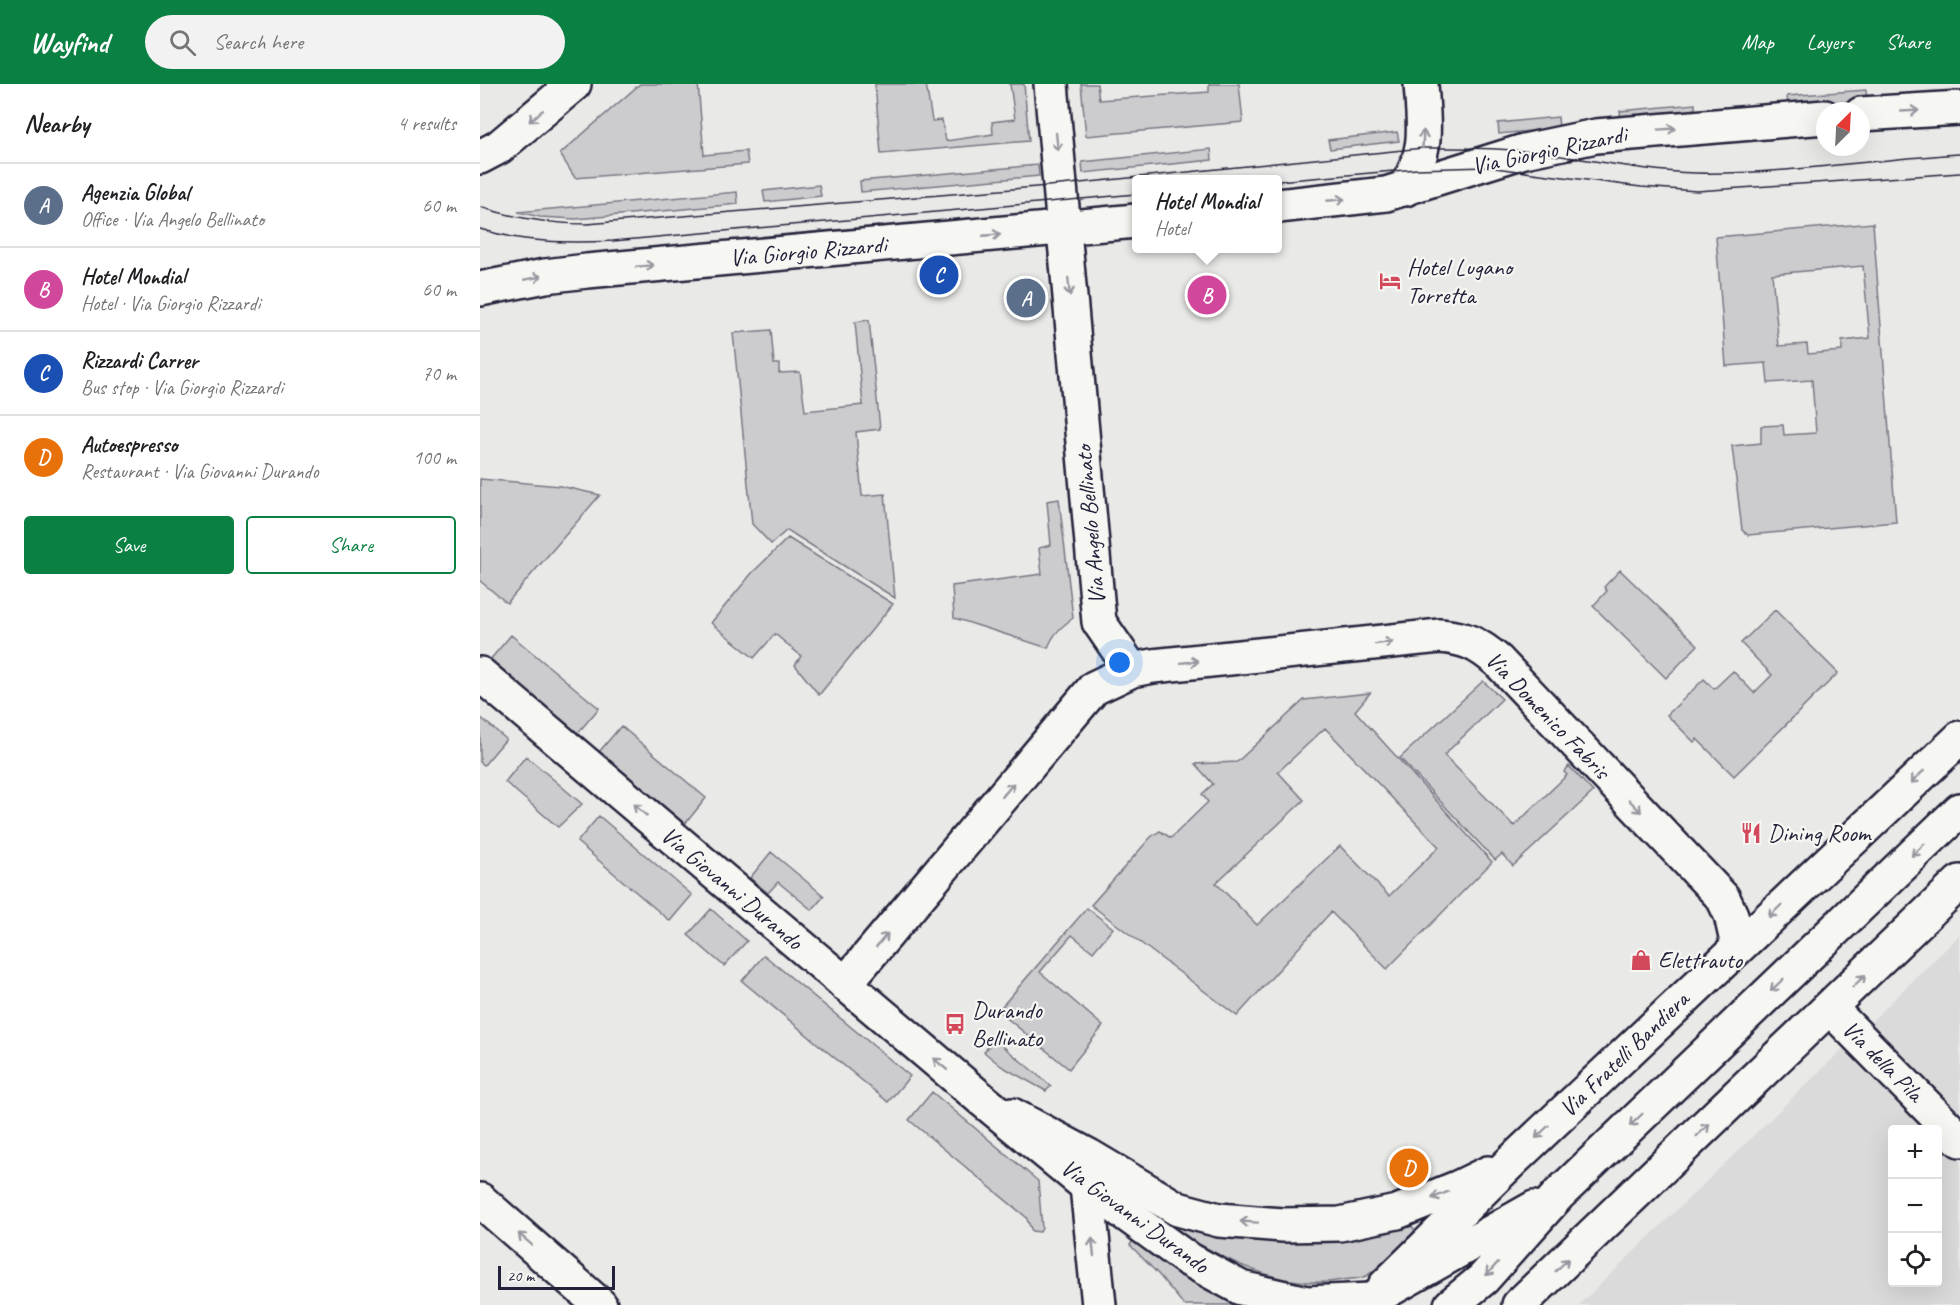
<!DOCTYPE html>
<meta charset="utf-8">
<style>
:root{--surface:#fff;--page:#f2f2f2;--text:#202124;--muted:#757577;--line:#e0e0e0;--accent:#0b8043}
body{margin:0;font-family:Caveat,sans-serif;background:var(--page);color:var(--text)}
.controls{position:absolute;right:18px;bottom:18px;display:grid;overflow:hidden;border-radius:6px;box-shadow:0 6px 24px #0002}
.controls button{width:54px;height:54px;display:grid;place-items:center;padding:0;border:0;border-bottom:2px solid var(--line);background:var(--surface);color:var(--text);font:30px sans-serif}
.compass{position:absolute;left:1336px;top:18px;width:54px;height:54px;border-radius:50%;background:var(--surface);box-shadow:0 6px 24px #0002;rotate:24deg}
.scale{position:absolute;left:18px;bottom:15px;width:117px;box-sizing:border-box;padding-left:6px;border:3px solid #22223b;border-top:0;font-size:16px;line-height:21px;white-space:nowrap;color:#22223b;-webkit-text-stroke:4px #f6f6f2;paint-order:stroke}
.you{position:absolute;left:640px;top:579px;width:21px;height:21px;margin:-15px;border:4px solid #fff;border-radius:50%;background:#1a73e8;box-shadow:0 0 0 9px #1a73e833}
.badge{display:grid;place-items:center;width:39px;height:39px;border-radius:50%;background:var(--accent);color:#fff;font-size:20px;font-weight:700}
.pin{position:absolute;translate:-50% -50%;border:3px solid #fff;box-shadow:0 2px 6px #0006}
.popup{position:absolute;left:652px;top:91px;width:150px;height:78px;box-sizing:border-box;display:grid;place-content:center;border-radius:6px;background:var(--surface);filter:drop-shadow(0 2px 4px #0005);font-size:20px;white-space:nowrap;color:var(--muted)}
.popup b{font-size:22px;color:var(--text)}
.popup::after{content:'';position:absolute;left:50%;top:100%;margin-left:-12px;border:12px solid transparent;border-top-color:var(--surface)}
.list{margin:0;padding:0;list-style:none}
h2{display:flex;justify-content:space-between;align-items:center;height:78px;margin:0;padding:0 24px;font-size:26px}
h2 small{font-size:20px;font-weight:400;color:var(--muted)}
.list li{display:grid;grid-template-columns:39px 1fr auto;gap:18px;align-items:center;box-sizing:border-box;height:84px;padding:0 24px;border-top:2px solid var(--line)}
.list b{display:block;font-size:22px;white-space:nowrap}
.list p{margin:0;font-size:20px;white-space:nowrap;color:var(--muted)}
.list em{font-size:20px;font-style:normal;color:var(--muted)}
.actions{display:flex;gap:12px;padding:18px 24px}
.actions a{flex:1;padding:14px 0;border:2px solid var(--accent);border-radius:6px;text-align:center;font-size:21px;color:var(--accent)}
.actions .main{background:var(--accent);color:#fff}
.icon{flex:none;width:33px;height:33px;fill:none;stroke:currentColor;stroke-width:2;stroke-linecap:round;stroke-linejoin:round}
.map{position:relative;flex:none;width:1480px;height:1221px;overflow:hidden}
header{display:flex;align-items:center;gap:36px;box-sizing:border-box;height:84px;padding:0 30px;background:var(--accent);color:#fff}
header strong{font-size:28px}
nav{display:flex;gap:33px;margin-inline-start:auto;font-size:21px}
.search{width:420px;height:54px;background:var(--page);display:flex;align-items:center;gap:15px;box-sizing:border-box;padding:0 21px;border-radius:33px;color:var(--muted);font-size:22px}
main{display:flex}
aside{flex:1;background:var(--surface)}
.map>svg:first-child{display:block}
.built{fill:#dadada;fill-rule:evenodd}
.green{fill:#ccccce;stroke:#777784;stroke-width:1.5;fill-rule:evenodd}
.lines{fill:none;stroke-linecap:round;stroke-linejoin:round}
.minor-casing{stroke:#22223b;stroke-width:38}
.tertiary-casing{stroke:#22223b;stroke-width:38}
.secondary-casing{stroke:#22223b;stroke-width:38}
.minor{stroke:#f6f6f2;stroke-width:33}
.tertiary{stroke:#f6f6f2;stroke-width:33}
.secondary{stroke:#f6f6f2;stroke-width:33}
.tram{stroke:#22223b;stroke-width:1.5}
.oneway{stroke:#9797a0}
.labels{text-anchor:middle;stroke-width:4.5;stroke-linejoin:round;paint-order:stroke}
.street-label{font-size:24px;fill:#22223b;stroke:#f6f6f2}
.poi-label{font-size:24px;fill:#22223b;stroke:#f6f6f2;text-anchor:start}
</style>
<header>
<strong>Wayfind</strong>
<div class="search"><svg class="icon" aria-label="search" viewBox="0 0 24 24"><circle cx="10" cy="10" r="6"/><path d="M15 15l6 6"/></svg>Search here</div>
<nav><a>Map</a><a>Layers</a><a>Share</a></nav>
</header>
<main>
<aside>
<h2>Nearby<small>4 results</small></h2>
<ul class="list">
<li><span class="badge" style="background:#5c6f8a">A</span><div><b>Agenzia Global</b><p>Office · Via Angelo Bellinato</p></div><em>60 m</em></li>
<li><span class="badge" style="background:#d1479c">B</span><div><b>Hotel Mondial</b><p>Hotel · Via Giorgio Rizzardi</p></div><em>60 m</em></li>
<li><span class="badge" style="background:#1a4fb4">C</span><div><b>Rizzardi Carrer</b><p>Bus stop · Via Giorgio Rizzardi</p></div><em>70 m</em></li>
<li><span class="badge" style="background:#e8710a">D</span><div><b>Autoespresso</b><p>Restaurant · Via Giovanni Durando</p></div><em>100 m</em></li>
</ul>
<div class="actions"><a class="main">Save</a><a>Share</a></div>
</aside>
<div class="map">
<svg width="1480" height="1221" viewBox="0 0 1480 1221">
<rect width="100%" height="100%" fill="#e9e9e7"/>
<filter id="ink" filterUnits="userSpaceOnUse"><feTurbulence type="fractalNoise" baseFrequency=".0167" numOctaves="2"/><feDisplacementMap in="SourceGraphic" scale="12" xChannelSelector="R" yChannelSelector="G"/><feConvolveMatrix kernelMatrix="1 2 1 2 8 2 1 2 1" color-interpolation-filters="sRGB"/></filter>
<g filter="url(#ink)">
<path class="built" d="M1480,851V1221H1099ZM1412,1046H1458V1198H1412Z"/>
<path class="green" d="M160,0H218L224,71L266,67L268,80L95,94L80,70Z
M395,0H446L452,37L462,36L466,57L513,50L512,38L535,35L530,0H544L549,57L401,70Z
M601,0H617L619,16L729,8V0H759L763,38L606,52Z
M1386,6L1387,16L1308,22L1307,12Z
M1215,20V30L1141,37L1140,27Z
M1078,33L1079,44L1019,50L1018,39Z
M917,48L919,57L850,65L848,56Z
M731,65L732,76L603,89L602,78Z
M558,81L559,92L381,108L380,97Z
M339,101L341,112L285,118L283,107Z
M257,108L258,120L96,135L60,133L38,128Z
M1393,139L1416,438L1268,451L1262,446L1252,362L1281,359V342L1303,341L1304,351L1336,349L1332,296L1288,299L1286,279L1246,282L1236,153ZM1383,182L1390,254L1362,257V267L1328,270L1327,260L1299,262L1292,190Z
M389,236L400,345L376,348L382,412L405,410L415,514L307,446L291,460L272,440L253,249L291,246L294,280H299V289L320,288L325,327L383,321L375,238Z
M0,395L80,402L120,411L27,519L0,497Z
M579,415L593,534C581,543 573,550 568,564L474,534L472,502L562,490L559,464L571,461L567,417Z
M308,454L413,520L339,611L315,581L321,572L295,550L274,574L231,539L272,489Z
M1140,486L1218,561L1186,594L1113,522L1127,507L1124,503Z
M1295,526L1358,589L1254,692L1217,655L1214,658L1187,631L1224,595L1234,605L1253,587L1274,609L1292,591L1261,559Z
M31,551L119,624L97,650L9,577Z
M1003,597L1022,615L964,671L1034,742L1087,691L1084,688L1089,682L1113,708L1033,782L1022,770L1015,776L920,674Z
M890,609L875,627L1012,778L907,885L851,828L757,932L611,821L671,753L680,747L691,754L728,718L722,710L733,700L715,680L757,678L824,616ZM845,644L959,763L909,812L860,762L777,841L736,799L824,716L798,688Z
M0,633L26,655L4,681L0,678Z
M141,642L226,714L205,740L119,668Z
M46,672L102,720L78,743L25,698Z
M119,732L212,811L190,837L97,758Z
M291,768L344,812L332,826L298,798L288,809L270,794Z
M607,824L633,844L613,868L592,851L560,888L623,942L589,985L518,927Z
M231,825L267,857L244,882L208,851Z
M284,871L430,992L408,1018L262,897Z
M514,955L571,1002L566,1007L521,982L504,968Z
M452,1008L558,1097L562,1144L560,1148L552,1147L546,1133L429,1036Z
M676,1124L742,1152L773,1156L805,1157L870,1154L903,1150L931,1142L934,1145V1148C924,1157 895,1188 886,1192C880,1195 870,1195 863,1196C794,1209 727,1166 671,1131Z
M654,1155L701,1192L757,1221H704L679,1191L650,1161Z"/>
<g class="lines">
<defs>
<path id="minor" d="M571,0L619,538L652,586
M0,73L19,63L94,0
M925,105C949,66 944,44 941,0
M365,900L614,604L652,586L673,582L960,552C986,554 998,560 1018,577L1243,814L1251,831L1258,862
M1350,924L1480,1056
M532,1031L609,1072L698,1125L739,1136L803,1141L860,1140L917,1128L977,1104L1008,1089
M607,1102L619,1221
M0,1116L120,1221
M905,1202L1032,1077L1480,654"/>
<path id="tertiary" d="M1381,30L1480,24
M798,122L906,110L1044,67L1116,52L1345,33
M0,205L65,192L107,187L656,137
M0,590L505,1018L607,1102L706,1174L761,1204L827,1219L891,1216"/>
<path id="secondary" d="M886,1221L891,1216L1054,1124
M971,1221L1003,1195L1079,1110L1480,726
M1039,1221L1480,798"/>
</defs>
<use href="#minor" class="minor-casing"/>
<use href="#tertiary" class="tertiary-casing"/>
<use href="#secondary" class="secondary-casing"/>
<use href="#minor" class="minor"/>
<use href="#tertiary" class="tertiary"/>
<use href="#secondary" class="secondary"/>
<path class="tram" d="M798,97L937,85L1007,83L1161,103L1217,107L1480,89
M0,123C35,134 71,140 107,140L580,101L943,64C976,64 1010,63 1043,67C1101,73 1157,87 1215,89C1304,91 1392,75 1480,70
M0,145C44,159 87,159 133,157L656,110"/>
</g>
<defs><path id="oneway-shaft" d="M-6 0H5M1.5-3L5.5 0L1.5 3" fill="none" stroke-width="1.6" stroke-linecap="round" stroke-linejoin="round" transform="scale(1.5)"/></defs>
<g class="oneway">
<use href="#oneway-shaft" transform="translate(1430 27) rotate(-3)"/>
<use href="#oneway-shaft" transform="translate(56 32) rotate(140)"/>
<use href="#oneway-shaft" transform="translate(1187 45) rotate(-4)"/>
<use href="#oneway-shaft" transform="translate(943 55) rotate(-87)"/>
<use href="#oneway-shaft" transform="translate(577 58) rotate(84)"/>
<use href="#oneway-shaft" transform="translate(856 116) rotate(-5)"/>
<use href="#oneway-shaft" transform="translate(512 151) rotate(-5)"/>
<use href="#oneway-shaft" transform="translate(165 182) rotate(-5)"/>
<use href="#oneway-shaft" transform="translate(53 194) rotate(-11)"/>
<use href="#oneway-shaft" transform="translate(589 203) rotate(85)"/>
<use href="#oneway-shaft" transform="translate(904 559) rotate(-7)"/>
<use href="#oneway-shaft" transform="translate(710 578) rotate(-5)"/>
<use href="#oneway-shaft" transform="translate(1437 693) rotate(137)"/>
<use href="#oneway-shaft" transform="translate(528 706) rotate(-50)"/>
<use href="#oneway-shaft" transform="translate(1155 722) rotate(46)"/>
<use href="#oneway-shaft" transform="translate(160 726) rotate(-140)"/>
<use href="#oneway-shaft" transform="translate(1438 766) rotate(136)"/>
<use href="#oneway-shaft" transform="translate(1295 827) rotate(136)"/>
<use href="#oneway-shaft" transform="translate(402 856) rotate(-50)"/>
<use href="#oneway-shaft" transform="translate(1379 897) rotate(-44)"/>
<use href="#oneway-shaft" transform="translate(1297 901) rotate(136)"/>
<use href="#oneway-shaft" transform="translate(460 980) rotate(-140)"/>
<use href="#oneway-shaft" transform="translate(1156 1036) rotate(136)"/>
<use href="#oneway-shaft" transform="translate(1223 1046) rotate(-44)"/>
<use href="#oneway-shaft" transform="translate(1062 1048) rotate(136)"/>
<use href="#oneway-shaft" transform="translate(960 1111) rotate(158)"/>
<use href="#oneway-shaft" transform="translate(769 1138) rotate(-176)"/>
<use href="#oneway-shaft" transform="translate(45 1155) rotate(-139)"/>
<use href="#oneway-shaft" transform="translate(613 1163) rotate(-96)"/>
<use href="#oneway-shaft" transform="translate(1082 1181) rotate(-44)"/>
<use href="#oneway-shaft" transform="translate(1012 1185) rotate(132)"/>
</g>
</g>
<defs>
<symbol id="hotel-bare" viewBox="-9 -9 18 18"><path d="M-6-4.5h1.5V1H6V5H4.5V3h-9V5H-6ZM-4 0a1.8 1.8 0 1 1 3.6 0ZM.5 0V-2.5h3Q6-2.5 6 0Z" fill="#d1495b" stroke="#f6f6f2" stroke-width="2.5" paint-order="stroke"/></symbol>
<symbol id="restaurant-bare" viewBox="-9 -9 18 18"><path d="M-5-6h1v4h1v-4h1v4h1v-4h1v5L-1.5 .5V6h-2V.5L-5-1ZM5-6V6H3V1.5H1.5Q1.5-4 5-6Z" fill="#d1495b" stroke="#f6f6f2" stroke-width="2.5" paint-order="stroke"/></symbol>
<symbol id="shop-bare" viewBox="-9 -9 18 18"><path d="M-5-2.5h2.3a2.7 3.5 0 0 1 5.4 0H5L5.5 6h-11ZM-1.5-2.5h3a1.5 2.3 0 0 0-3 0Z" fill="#d1495b" stroke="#f6f6f2" stroke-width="2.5" paint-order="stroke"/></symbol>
<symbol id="bus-bare" viewBox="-9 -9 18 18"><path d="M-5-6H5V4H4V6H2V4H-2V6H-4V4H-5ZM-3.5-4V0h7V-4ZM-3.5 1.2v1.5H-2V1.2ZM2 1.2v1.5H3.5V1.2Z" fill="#d1495b" stroke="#f6f6f2" stroke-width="2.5" paint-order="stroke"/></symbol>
</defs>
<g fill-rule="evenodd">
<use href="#hotel-bare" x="895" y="182" width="30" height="30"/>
<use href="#restaurant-bare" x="1256" y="734" width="30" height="30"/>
<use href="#shop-bare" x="1146" y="861" width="30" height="30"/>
<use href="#bus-bare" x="460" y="925" width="30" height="30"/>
</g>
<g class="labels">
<g class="street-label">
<text transform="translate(1069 66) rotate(-12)" y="8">Via Giorgio Rizzardi</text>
<text transform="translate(328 167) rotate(-5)" y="8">Via Giorgio Rizzardi</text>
<text transform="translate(610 441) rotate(-95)" y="8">Via Angelo Bellinato</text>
<text transform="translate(1068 631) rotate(46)" y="8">Via Domenico Fabris</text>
<text transform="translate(252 804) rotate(40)" y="8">Via Giovanni Durando</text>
<text transform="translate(1144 970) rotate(-44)" y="8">Via Fratelli Bandiera</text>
<text transform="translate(1403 977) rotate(45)" y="8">Via della Pila</text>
<text transform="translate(655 1132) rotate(36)" y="8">Via Giovanni Durando</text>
</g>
<g class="poi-label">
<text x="927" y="191">Hotel Lugano<tspan x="927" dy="28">Torretta</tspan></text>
<text x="1288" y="757">Dining Room</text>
<text x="1178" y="884">Elettrauto</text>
<text x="492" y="934">Durando<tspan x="492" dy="28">Bellinato</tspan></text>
</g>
</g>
</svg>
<div class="controls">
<button>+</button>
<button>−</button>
<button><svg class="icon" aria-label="locate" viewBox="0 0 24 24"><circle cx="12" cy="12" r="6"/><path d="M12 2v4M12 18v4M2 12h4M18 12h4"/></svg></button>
</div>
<svg class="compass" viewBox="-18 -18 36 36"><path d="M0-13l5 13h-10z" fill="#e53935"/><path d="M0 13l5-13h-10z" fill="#757577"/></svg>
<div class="scale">20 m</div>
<div class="you"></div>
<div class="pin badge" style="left:546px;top:214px;background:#5c6f8a">A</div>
<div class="pin badge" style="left:727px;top:211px;background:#d1479c">B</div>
<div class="popup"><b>Hotel Mondial</b>Hotel</div>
<div class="pin badge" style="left:459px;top:191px;background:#1a4fb4">C</div>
<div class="pin badge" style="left:929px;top:1084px;background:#e8710a">D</div>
</div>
</main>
